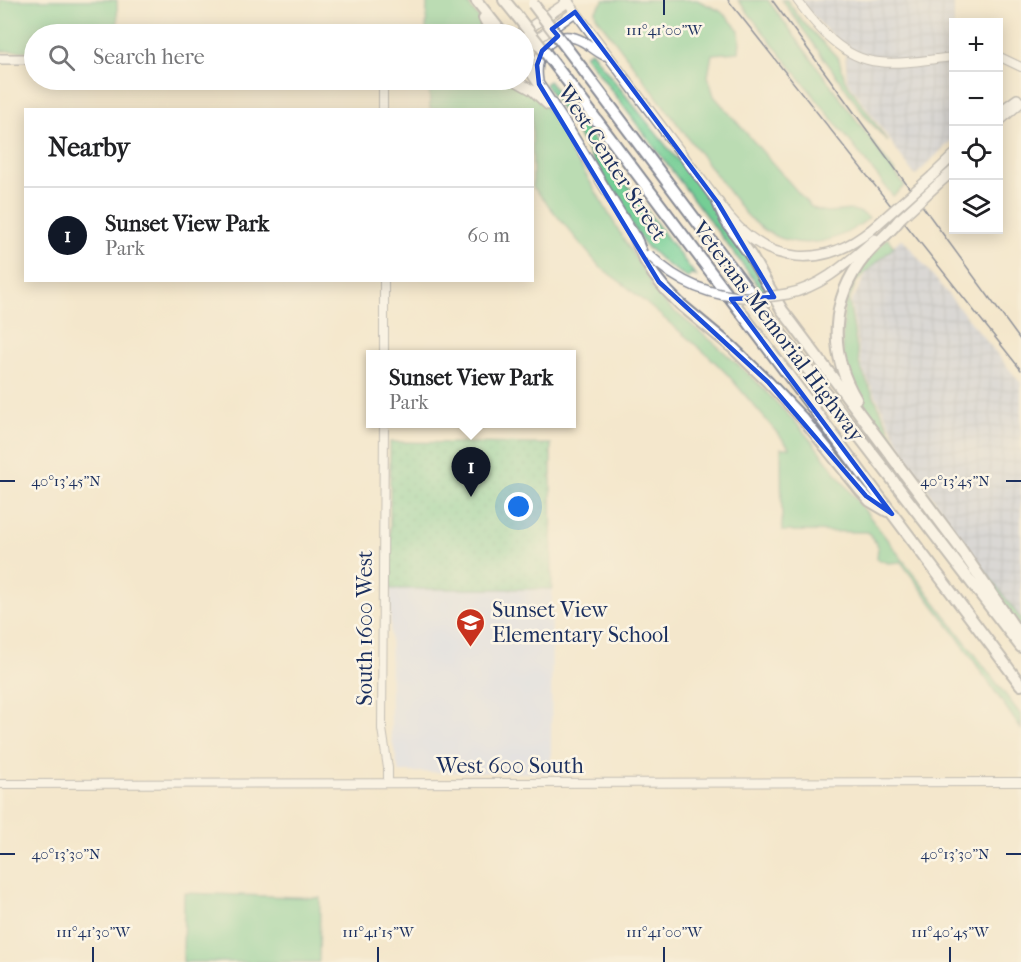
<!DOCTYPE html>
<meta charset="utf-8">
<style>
:root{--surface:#fff;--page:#f6f6f6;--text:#202124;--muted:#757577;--line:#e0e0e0;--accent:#111827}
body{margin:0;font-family:"IM FELL French Canon",serif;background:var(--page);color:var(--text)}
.controls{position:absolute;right:18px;top:18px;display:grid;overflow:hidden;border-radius:0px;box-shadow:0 3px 15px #0003}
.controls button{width:54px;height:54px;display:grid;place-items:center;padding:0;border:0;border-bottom:2px solid var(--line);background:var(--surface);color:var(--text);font:30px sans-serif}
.you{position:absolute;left:519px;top:507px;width:21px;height:21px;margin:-15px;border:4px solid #fff;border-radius:50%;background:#1a73e8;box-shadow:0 0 0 9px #1a73e833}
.badge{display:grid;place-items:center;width:39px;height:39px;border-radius:50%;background:var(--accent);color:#fff;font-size:20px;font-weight:700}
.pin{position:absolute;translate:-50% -50px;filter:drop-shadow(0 2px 3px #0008)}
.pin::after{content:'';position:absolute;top:32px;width:21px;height:18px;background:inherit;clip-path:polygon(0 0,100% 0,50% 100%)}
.popup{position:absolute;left:366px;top:350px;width:210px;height:78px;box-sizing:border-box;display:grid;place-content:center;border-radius:0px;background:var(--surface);filter:drop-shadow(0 2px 4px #0005);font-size:20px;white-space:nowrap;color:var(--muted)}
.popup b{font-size:22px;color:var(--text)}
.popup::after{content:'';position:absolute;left:50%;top:100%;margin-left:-12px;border:12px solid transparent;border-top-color:var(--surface)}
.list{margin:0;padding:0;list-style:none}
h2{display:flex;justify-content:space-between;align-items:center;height:78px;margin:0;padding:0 24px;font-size:26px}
h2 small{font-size:20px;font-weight:400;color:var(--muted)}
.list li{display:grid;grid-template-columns:39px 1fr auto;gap:18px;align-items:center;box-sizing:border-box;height:96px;padding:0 24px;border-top:2px solid var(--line)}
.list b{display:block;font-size:22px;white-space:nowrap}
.list p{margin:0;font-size:20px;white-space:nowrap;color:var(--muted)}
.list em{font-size:20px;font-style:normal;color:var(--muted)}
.icon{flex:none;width:33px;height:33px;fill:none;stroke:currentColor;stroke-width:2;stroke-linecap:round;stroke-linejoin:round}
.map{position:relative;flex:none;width:1021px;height:962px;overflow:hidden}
.search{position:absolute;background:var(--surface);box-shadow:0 3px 15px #0003;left:24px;top:24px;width:510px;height:66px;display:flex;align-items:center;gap:15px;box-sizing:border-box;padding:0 21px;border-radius:33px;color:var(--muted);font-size:22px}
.panel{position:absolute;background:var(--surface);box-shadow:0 3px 15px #0003;left:24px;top:108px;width:510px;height:174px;border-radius:0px}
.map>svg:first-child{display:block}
.built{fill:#cfdaf9}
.industrial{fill:url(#industrial-grid)}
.grass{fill:#74ce95;stroke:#487e7a;stroke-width:1.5}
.park{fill:url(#park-dots);stroke:#487e7a;stroke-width:1.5}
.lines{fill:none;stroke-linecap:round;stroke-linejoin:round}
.minor-casing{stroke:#888b95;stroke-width:10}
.major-casing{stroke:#888b95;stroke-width:12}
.highway-casing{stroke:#888b95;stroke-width:14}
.minor{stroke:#fff;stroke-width:8}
.major{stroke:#fff;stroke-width:9}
.highway{stroke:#fff;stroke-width:10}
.rail{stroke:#1b2f5e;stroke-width:1.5}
.major-bridge-casing{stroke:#888b95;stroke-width:12;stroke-linecap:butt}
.highway-bridge-casing{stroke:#888b95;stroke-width:14;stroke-linecap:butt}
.major-bridge{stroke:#fff;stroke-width:9}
.highway-bridge{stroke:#fff;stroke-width:10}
.marked{fill:none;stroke:#1d4ed8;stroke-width:4.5;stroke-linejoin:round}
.ticks{fill:none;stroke:#1b2f5e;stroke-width:2}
.labels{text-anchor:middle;stroke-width:5;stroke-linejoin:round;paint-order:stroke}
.street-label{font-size:22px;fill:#1b2f5e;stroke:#fcf5e5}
.poi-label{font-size:22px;fill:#1b2f5e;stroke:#fcf5e5;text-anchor:start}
.ticks-label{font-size:15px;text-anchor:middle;fill:#1b2f5e;stroke:#fcf5e5;stroke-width:5;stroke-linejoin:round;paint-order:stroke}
</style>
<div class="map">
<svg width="1021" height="962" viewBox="0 0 1021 962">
<defs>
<pattern id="industrial-grid" width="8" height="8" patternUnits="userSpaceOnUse" patternTransform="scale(1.5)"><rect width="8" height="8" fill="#bac4de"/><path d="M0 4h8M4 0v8" fill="none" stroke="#96a0b7"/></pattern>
<pattern id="park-dots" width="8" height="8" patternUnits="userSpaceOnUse" patternTransform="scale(1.5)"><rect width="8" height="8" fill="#74ce95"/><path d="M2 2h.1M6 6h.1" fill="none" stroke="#5ea87d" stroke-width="1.8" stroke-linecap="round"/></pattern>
</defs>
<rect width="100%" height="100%" fill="#fcf5e5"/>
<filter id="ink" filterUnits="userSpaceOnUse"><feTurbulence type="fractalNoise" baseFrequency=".0167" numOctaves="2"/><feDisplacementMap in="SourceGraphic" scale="12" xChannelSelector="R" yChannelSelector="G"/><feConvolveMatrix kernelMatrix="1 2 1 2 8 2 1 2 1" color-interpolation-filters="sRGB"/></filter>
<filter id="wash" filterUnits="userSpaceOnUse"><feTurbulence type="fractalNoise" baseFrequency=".008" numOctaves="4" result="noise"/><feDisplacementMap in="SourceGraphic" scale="24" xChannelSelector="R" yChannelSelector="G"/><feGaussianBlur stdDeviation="1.35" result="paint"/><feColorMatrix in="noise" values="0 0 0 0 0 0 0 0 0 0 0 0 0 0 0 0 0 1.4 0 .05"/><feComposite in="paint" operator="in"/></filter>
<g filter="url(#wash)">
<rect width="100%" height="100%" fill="#f4e7cc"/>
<path class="built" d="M390,589H552L551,773L399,772L391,735Z"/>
<path class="industrial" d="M797,0H954L953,139L915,176L847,80L845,49Z
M902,238L1021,383V623L910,465L862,368L851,303L871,264Z"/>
<path class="grass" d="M0,0H117L118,34H34V51H0Z
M427,0H465L482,22L485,34H426Z
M604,0H697L720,11L728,18L739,30L740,41L739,52L712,54L708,76L714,96L810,206C833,221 848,200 869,218C828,251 781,253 744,212L596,16L595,11Z
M738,0H768L905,186L893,196Z
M782,0H787L802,21L839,59L845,80L888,142L868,120Z
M591,51C635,110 685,165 727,226C741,247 754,270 768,292L764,293L585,55Z
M429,80H496L505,82L506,80L530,92L547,109L629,248L652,284L650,286L669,307L714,343L754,379L797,424L813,443L926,590L1021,715V729L955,634L901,562L888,563L877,559L878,546L868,532L782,531L781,448H790L728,375L710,357L627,287L600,267L533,187L532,110L430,109Z
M549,81L696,276L691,274L688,278L666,264L650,249H648L642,241L572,125L545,84Z
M887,238L894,247L865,273L856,282L849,301L860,367L909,470L1021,619V629L911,476L871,416L854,387L846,370L842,344L844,306L859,270Z
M184,893L320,898L319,962H183Z"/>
<path class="park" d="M390,442L551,444L552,589H390Z"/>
</g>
<g filter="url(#ink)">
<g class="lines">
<defs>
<path id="minor" d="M797,0C817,27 843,59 879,62C903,65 930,59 954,57
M998,56L1021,67
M383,80V110
M384,280V354
M384,424L382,729L388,768V783
M0,784L1021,782"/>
<path id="major" d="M520,34L568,2L729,217C769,265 823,269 871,230
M524,48L575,12
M0,59H34
M524,62L565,123L638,242
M514,80L532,90L548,105
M538,81C534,58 547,31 575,38C586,41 594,50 604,55
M998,113L1017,99
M998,122L1021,102
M932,176L954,155
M938,184L954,170
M787,294C822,287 848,262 875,239"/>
<path id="highway" d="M476,0L503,34
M504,0L517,16
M566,0L568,2
M484,18L488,25L489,34
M581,67L815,379L1021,647
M565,78L1021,685
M718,203L726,221L751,256L782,310L792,323L960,548L1021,637
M635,237L643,257L654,275L666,290L680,304L733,348L768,382L804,420L860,490L870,501L887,511
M856,399C828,352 830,299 865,256C875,243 890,233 900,219"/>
</defs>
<use href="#minor" class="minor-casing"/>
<use href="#major" class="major-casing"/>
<use href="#highway" class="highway-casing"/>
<use href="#minor" class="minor"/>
<use href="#major" class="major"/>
<use href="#highway" class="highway"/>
<path class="rail" d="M728,0L1021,370
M772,0L1021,341"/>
<defs>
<path id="major-bridge" d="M900,219L938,184
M871,230L932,176
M649,255C688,293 734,304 787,294"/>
<path id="highway-bridge" d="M533,4L581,67
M517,16L565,78"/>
</defs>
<use href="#major-bridge" class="major-bridge-casing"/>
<use href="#highway-bridge" class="highway-bridge-casing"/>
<use href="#major-bridge" class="major-bridge"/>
<use href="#highway-bridge" class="highway-bridge"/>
</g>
</g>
<path d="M0 0H1021V962H0ZM575,12L718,203L774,297L731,299L892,514L866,496L768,382L659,282L539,84L537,65L542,51L558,36L552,29Z" fill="#f4e7cc" fill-opacity=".55" fill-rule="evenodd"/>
<path class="marked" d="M575,12L718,203L774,297L731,299L892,514L866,496L768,382L659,282L539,84L537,65L542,51L558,36L552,29Z"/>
<path class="ticks" d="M664,0V15M0,481H15M1006,481H1021M0,854H15M1006,854H1021M93,947V962M378,947V962M664,947V962M950,947V962"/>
<defs>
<symbol id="school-pin" viewBox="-11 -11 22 30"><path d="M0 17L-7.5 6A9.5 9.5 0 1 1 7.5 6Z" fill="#c8321e" stroke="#fcf5e5"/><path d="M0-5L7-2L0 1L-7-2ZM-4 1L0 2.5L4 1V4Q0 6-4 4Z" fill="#fff"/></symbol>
</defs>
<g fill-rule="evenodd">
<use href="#school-pin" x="454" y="606" width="33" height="45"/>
</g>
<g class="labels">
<g class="street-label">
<text transform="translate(613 162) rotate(57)" y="8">West Center Street</text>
<text transform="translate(779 331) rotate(53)" y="8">Veterans Memorial Highway</text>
<text transform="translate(364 628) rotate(-90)" y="8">South 1600 West</text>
<text x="510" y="773">West 600 South</text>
</g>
<g class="poi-label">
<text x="492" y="617">Sunset View<tspan x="492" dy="25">Elementary School</tspan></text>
</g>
</g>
<g class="ticks-label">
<text x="664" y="35">111°41'00"W</text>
<text x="66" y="486">40°13'45"N</text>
<text x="955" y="486">40°13'45"N</text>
<text x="66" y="859">40°13'30"N</text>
<text x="955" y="859">40°13'30"N</text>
<text x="93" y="937">111°41'30"W</text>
<text x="378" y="937">111°41'15"W</text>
<text x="664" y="937">111°41'00"W</text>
<text x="950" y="937">111°40'45"W</text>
</g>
</svg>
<div class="controls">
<button>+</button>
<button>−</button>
<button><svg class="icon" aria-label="locate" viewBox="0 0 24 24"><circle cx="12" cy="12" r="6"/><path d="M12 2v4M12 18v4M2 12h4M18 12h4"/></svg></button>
<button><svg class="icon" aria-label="layers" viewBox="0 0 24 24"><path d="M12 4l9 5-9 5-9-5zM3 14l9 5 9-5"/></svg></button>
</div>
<div class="you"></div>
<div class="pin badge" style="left:471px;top:497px">1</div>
<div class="popup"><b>Sunset View Park</b>Park</div>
<div class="search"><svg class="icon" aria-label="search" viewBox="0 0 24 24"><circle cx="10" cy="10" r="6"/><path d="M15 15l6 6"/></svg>Search here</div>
<section class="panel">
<h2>Nearby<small></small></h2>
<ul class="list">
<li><span class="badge">1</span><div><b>Sunset View Park</b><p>Park</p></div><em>60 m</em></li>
</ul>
</section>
</div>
